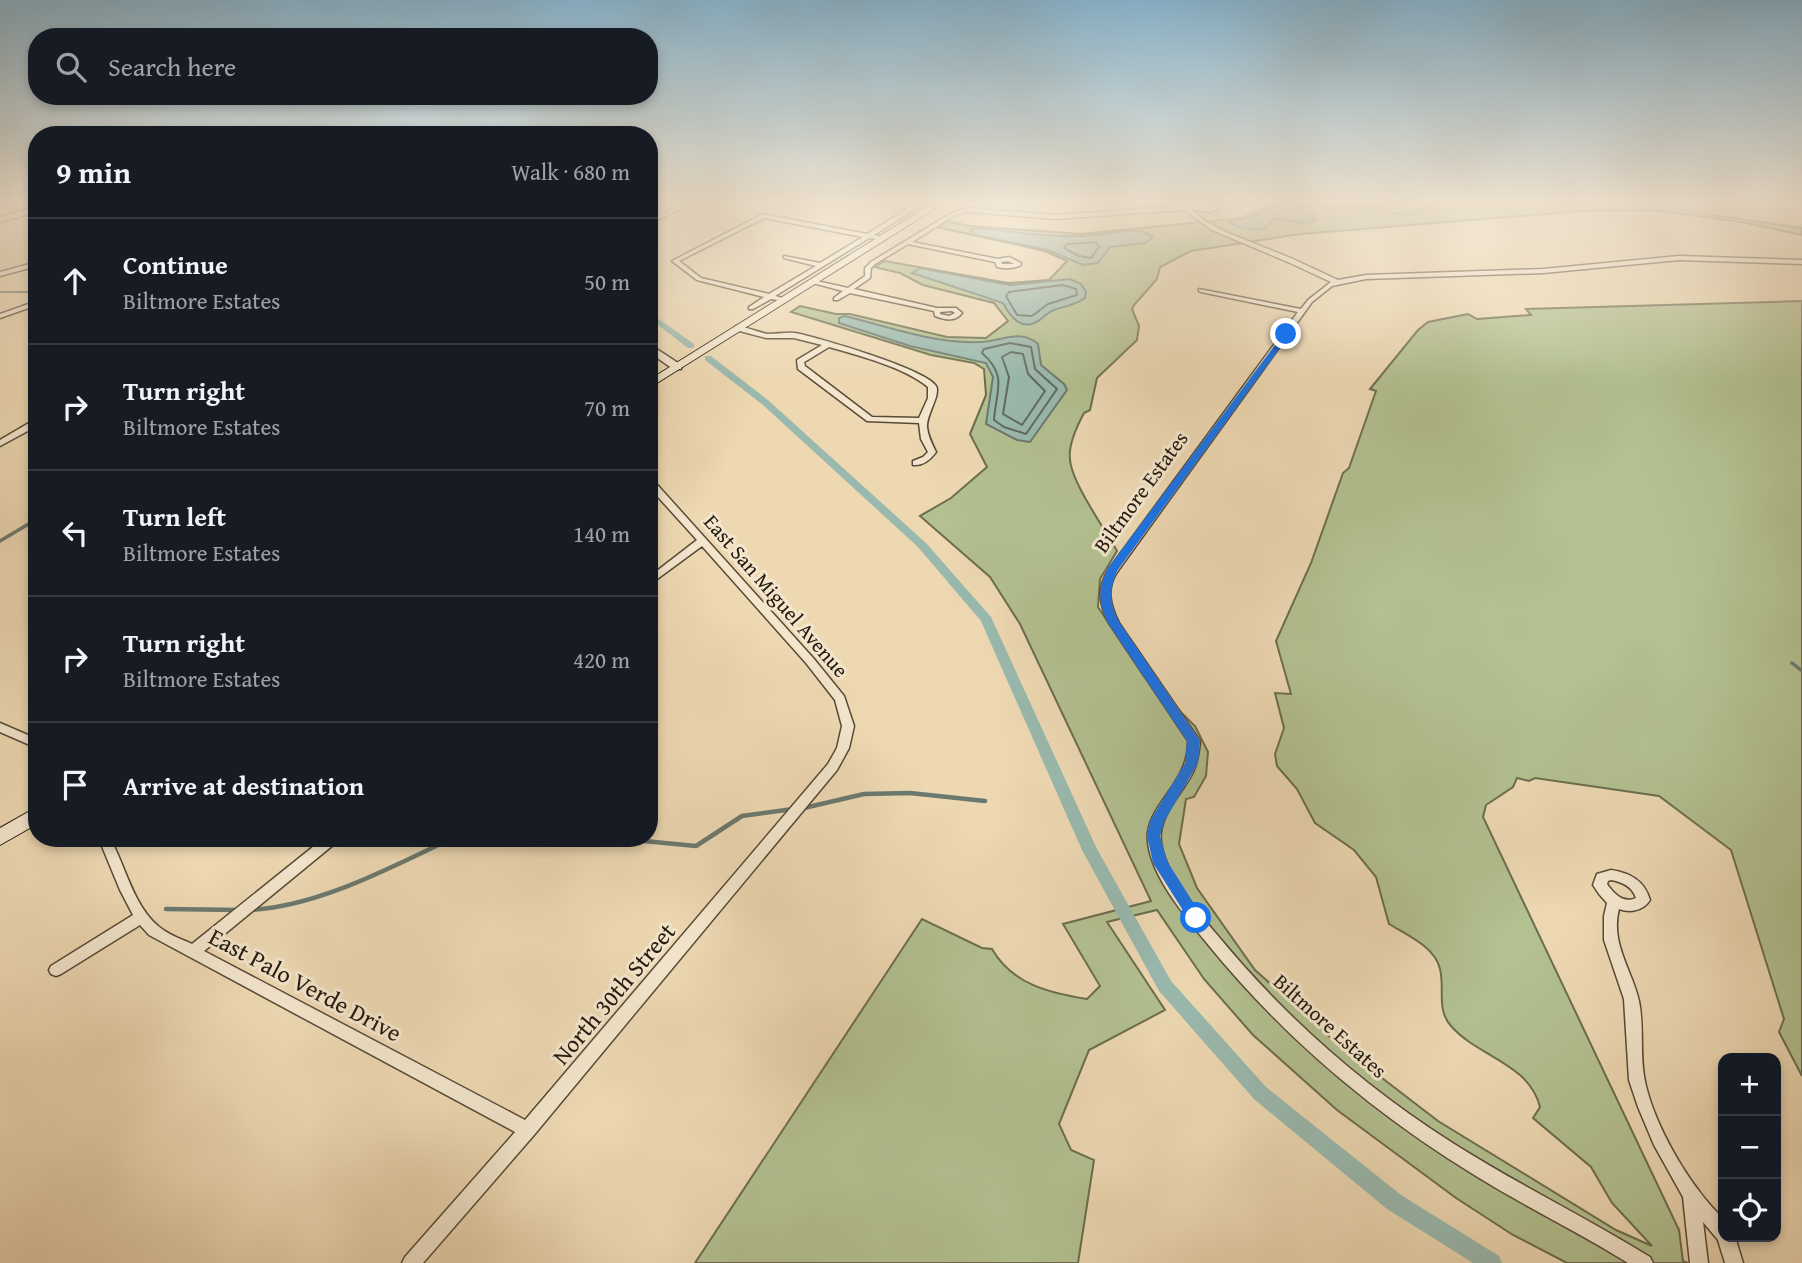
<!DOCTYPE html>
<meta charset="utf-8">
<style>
:root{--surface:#171b24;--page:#20242c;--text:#f1f3f6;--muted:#9ea1a6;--line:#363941}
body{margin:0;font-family:"Gentium Book Plus",serif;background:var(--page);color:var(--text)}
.controls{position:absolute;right:21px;bottom:21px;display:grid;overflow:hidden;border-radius:14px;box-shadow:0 4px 10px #0003}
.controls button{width:63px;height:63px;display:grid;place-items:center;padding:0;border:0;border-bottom:2px solid var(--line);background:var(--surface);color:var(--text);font:35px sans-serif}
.stop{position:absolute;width:21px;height:21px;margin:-16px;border:5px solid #1a73e8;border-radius:50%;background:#fff}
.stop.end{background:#1a73e8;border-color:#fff;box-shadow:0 2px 7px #0008}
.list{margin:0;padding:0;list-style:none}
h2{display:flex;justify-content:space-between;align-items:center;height:91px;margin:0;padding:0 28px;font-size:30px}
h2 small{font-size:23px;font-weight:400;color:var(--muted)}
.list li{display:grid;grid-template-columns:46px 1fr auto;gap:21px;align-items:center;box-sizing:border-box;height:126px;padding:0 28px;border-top:2px solid var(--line)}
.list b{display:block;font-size:26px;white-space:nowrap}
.list p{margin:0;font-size:23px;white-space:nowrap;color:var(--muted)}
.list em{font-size:23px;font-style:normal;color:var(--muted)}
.icon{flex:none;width:38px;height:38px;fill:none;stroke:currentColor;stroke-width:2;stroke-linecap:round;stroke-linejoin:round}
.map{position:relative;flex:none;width:1802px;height:1263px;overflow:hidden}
.search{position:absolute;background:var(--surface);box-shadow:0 4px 10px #0003;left:28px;top:28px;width:630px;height:77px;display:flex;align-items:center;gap:18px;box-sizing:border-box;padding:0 24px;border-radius:28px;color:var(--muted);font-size:26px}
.panel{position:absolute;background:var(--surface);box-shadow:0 4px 10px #0003;left:28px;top:126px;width:630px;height:721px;border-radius:28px}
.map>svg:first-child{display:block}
.green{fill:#b3c090;stroke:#6c6d4f;stroke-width:2}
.water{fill:#99b9ae;stroke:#6b796e;stroke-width:2}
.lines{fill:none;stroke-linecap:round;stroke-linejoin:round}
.shore{stroke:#5f6a5e;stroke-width:2}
.stream-far2{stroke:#6b796e;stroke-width:2}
.stream-far1{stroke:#6b796e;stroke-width:3.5}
.stream{stroke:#6b796e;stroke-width:4.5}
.canal{fill:#99b9ae;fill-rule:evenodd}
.minor-casing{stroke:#574a37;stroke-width:3}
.tertiary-casing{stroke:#574a37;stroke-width:3}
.secondary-casing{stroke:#251a0e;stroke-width:2}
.minor{fill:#f3e6cd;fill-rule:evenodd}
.tertiary{fill:#f3e6cd;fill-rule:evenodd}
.secondary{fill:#f3e6cd;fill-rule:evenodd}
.route{fill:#1a73e8}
.labels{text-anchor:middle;stroke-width:6;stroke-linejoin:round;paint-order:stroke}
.street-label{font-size:21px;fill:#251a0e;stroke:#f3e6cd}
.near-street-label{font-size:24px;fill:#251a0e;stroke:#f3e6cd}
</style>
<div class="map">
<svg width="1802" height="1263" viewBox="0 0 1802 1263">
<rect width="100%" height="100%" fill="#edd8b2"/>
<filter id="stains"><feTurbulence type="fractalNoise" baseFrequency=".00286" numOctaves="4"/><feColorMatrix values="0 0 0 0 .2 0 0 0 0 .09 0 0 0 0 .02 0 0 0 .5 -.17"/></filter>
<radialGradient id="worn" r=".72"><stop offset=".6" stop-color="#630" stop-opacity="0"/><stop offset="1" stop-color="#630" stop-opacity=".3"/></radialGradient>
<path class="green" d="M1274,203H1671L1672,209L1802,228V235L1741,222L1652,210L1582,211L1300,234L1191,251L1160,267L1157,279L1134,305L1132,309L1139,326L1137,340L1097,378L1090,410L1084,413C1077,426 1068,444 1070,459C1071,482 1105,529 1117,551L1100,579L1098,607L1144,676L1195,726L1208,752L1206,776L1194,797L1186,799L1179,844L1197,888L1255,970L1339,1045L1438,1121L1616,1230L1652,1246L1612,1203L1591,1167L1533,1118L1540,1107C1529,1063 1478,1057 1451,1026C1436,1009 1445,989 1440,969C1435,947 1407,935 1389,924L1376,877L1354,850L1315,823L1297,789L1277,766L1275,754L1284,728L1275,693L1291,694L1276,641L1311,563L1343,473L1349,468L1376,391L1370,389L1418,330L1428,322L1468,314L1477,319L1531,315L1526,309L1802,301V1076L1779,1032L1784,1019L1731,850L1659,796L1535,778L1529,781L1517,778L1513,787L1486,805L1483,817L1679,1230L1683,1261L1688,1263H1567L1513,1235L1456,1198L1337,1110L1253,1035L1204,979L1157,910L1107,922L1165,1010L1089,1050L1059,1124L1071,1150L1094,1160L1078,1263H695L922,919L982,948L992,949C1012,984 1049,993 1087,999L1100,986L1063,924L1151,901L1020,624L990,577L920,516L951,498L987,467L970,434L986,395L984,369L974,363L931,355L791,312L800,306L836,314H850L947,337L986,338L1008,321L994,303L923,285L900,273L875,267L885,261L1008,283L1049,280L1067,261L1045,251L937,227L947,221L969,226L1081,234L1242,218Z"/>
<path class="water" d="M1279,203L1310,204L1309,211L1316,221L1303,223L1274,218C1271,221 1269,225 1266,227C1257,233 1236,227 1229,222L1252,217Z
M1362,203H1434C1410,224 1389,211 1362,203Z
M979,228C1018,232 1055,239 1094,235C1111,234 1139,224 1153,237L1145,243L1110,247L1098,263L1083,265L1048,250L971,234L972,229Z
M920,268L1010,285L1070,279L1081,284L1086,292L1085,298C1076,305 1065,306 1054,310C1048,312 1046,315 1041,319C1023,333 1011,318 1003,303L912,273Z
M845,316C889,327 935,344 980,342C1001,342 1019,328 1038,344L1041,365L1064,384L1067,390L1030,442L1017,440L986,424L993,377L986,363L910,346L839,323V318Z"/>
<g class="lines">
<path class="shore" d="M1096,242L1099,247L1091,258L1079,256L1064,248L1067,244Z
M1063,285L1076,289L1077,295L1048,304L1032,316L1017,315L1006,296L1009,292Z
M1010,343L1031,347L1035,369L1057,389L1026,434L1004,427L994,420C996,390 1008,376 982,353L984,349Z
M1011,352L1023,354L1028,374L1045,391L1022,425L1003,414L1009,377L1002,357Z"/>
<path class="stream-far2" d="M0,292H37"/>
<path class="stream-far1" d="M0,541L37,519
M1792,663L1802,671"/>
<path class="stream" d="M804,808L864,794L910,793L985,801
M613,838L696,846L742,816L793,809
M166,909L238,910
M249,910C318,907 391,867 453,838"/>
<path class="canal" d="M649,312L694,344V348H688L649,318Z
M705,356H711L769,401L926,543L991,617L1097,849L1171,981L1266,1087L1401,1195L1499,1256L1502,1263H1473L1387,1209L1254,1099L1159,991L1082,850L981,621L918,547L763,405L705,360Z"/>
<defs>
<path id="minor" d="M684,203H692L649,224V220Z
M879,203H893L912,207L917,203H925L874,235L885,238V240L869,238L775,296L786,299V301L771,299L753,309H749V307L764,297L697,280L672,261L763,214L867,234L907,209ZM764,218L863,237L820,263L784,256V258L816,266L769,294L701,278L679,261Z
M1183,203L1187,206L1199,203H1222L1217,205L1218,209L1209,212L1191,209L1205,221L1228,233L1293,259L1338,280L1366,275L1543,269L1679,256L1802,260V264L1679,260L1543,273L1366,279L1332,286L1312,302L1117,572C1106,589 1110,605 1119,623L1200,741C1199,752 1198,762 1193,772C1183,793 1157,817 1161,842C1165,875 1198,912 1218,936C1285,1017 1363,1086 1451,1142C1509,1179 1571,1210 1630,1245L1650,1257L1653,1263H1628C1578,1232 1526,1207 1476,1176C1373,1113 1282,1036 1206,942C1185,916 1151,876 1148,842C1144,814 1174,792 1183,767C1187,758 1188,750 1188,741L1109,623C1099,604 1097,588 1109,569L1298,312L1201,292L1199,291V289L1301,309L1308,300L1331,282L1288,262L1212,230L1184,210L1055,219L969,212L957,214L912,242L998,259L1009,257L1021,263V265C1013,269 1006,269 997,267L995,262L908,244L875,264L871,268L870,278L854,289L937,308H956L962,313C955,322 945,320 935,316L934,311L850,293L838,300H834V298L843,291L809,282L812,280L848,288L865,276V268L871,262L953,212L969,208L1055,215L1181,206V204ZM1211,205L1213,207H1201ZM1008,261L1014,264H1002L1001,262ZM952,311L955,313L949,316L940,314V312Z
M37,262V266L0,276V272Z
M37,301V305L0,318V314Z
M736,326C747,327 757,332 768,334C777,334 786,332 795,333C817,337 926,369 936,386C941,395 926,415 927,427C928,436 932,444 936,452C930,460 923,466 913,465V461L923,457L928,452L921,439L919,423L867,421L798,369L797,360L822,345L794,338H766L736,330ZM829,347C858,355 906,368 928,387V398L919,418L872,417L805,366L804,362L806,361Z
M34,420H37V426L0,446V440Z
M649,478L652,479L814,659L844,696L854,726L849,748L837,770L534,1135L423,1263H402L405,1257L515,1132L149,935L140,925L61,974L56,976L51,974L49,970L51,966L133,915L120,890L101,844V838H113V844C126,870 135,907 158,926C167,934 181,939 192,944L324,838H339L338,841L204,951L525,1120L828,764L837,748L842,726L835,700L806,663L702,546L649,585V577L697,540L649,487Z
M0,723L37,739V748L0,732Z
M1611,870C1630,873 1644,880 1650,900C1643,911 1630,913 1619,909C1610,943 1632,970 1639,1001C1644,1026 1640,1051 1644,1076C1650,1113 1676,1161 1699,1191C1706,1201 1715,1210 1723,1219V1237H1735L1743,1263H1725L1718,1240L1703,1222L1708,1263H1690L1683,1197L1654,1145L1638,1107L1629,1080L1624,999L1604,940V916L1607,903L1599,894L1593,885L1597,874ZM1611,880C1622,882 1632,886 1636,898C1624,904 1614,894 1607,884L1608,881Z"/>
<path id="tertiary" d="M37,207V212L0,222V217Z
M649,344L681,365V369H673L649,352Z"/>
<path id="secondary" d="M933,203H944L649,388V380Z
M37,807V824L0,845V828Z"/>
</defs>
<use href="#minor" class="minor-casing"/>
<use href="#tertiary" class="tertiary-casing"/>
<use href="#secondary" class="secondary-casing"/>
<use href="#minor" class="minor"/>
<use href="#tertiary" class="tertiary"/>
<use href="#secondary" class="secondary"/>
</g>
<linearGradient id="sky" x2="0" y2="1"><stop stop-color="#88b6d1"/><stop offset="0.53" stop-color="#f7eddc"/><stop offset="1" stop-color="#f7eddc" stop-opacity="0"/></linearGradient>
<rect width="1802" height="380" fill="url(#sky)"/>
<path class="route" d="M1284,333L1290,334L1117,571C1109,591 1109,603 1119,622L1200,741L1198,763L1164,822L1160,836L1167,861L1203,918L1196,924L1191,923L1153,863L1147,836L1150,821L1185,763L1187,741L1108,623C1098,602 1098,589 1108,568Z"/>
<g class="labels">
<g class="street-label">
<text transform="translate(1141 492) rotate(-54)" y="7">Biltmore Estates</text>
<text transform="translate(776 596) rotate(49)" y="7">East San Miguel Avenue</text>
<text transform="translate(1330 1026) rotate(42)" y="7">Biltmore Estates</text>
</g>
<g class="near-street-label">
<text transform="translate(305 985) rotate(28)" y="8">East Palo Verde Drive</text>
<text transform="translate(614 994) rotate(-50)" y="8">North 30th Street</text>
</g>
</g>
<rect width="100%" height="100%" filter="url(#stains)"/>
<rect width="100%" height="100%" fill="url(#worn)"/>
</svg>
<div class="controls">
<button>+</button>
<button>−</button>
<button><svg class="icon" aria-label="locate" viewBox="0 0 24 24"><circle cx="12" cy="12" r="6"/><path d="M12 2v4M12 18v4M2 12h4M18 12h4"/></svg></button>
</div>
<div class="stop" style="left:1196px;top:918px"></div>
<div class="stop end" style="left:1286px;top:334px"></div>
<div class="search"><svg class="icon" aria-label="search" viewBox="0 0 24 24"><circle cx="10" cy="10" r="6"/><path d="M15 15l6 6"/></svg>Search here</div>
<section class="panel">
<h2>9 min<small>Walk · 680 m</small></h2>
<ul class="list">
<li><svg class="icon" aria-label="ahead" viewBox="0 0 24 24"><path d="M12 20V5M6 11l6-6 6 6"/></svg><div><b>Continue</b><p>Biltmore Estates</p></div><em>50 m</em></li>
<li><svg class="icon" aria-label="right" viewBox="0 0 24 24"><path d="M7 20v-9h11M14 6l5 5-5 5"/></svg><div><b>Turn right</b><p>Biltmore Estates</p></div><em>70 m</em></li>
<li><svg class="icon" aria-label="left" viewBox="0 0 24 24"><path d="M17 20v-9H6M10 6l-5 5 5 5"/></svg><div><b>Turn left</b><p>Biltmore Estates</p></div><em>140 m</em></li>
<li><svg class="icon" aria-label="right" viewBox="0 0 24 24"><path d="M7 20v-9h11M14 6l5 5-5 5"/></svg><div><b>Turn right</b><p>Biltmore Estates</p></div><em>420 m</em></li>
<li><svg class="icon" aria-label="arrive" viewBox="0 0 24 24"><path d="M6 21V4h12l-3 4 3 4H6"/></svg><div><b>Arrive at destination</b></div></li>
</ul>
</section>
</div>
